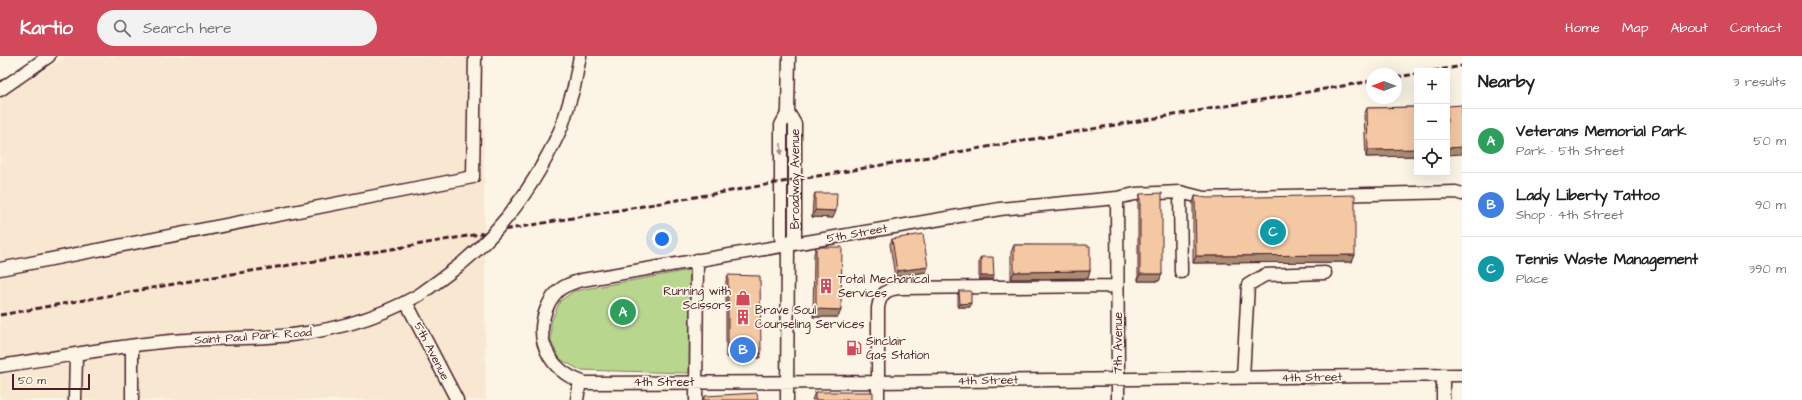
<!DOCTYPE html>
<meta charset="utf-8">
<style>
:root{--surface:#fff;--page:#f2f2f2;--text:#202124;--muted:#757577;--line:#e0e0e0;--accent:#d1495b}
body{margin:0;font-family:"Architects Daughter",sans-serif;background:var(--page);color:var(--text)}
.controls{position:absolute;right:12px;top:12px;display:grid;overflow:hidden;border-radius:0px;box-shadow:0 4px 16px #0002}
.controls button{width:36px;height:36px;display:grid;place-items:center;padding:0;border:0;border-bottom:1px solid var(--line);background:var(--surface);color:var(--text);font:20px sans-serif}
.compass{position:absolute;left:1366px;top:12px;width:36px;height:36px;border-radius:50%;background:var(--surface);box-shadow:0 4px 16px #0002;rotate:270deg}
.scale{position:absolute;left:12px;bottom:10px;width:78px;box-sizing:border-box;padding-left:4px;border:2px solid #4a1f2b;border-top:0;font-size:11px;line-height:14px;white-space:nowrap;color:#4a1f2b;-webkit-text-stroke:3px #fcf5e5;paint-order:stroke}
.you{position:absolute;left:662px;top:183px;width:14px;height:14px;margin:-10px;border:3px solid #fff;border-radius:50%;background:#1a73e8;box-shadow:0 0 0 6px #1a73e833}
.badge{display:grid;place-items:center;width:26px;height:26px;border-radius:50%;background:var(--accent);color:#fff;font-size:13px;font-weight:700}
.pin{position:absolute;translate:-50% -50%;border:2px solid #fff;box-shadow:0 1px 4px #0006}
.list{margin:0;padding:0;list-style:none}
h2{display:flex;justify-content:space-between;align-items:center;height:52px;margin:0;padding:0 16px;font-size:17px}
h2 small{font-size:13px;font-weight:400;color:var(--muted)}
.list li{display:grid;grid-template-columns:26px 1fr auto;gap:12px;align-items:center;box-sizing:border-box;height:64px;padding:0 16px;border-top:1px solid var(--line)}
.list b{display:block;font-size:15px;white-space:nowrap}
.list p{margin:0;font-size:13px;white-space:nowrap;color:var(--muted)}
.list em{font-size:13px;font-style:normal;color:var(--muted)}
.icon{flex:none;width:22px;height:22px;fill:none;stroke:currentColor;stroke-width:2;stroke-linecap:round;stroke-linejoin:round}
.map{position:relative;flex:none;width:1462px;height:344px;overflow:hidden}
header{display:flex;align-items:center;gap:24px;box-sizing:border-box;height:56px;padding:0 20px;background:var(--accent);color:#fff}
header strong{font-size:19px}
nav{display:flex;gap:22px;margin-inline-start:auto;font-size:14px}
.search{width:280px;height:36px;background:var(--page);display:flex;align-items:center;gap:10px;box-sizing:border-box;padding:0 14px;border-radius:22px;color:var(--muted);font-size:15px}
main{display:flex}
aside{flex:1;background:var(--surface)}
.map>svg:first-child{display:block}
.built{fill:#f9e8d1}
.green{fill:#b9d68f;stroke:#827a5d}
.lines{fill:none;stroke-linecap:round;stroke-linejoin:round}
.minor-casing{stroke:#4a1f2b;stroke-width:15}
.minor{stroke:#fcf5e5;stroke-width:12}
.rail{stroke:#4a1f2b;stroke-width:3;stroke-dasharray:6 3;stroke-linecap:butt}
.minor-bridge-casing{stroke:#4a1f2b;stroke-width:15;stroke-linecap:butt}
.minor-bridge{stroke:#fcf5e5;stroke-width:12}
.wall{fill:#d1ac8c;stroke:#4a1f2b}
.shaded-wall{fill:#aa8c72;stroke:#4a1f2b}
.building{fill:#f3c8a3;stroke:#4a1f2b}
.oneway{fill:#a38a88}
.labels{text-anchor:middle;stroke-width:3.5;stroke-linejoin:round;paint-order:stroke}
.street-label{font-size:12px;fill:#4a1f2b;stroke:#fcf5e5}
.poi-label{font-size:12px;fill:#4a1f2b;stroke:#fcf5e5;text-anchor:start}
</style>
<header>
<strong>Kartio</strong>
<div class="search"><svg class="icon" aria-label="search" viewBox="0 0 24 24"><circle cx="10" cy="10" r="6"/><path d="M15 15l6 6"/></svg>Search here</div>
<nav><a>Home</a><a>Map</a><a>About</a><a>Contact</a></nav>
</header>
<main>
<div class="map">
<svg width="1462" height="344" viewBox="0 0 1462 344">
<rect width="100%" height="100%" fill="#fcf5e5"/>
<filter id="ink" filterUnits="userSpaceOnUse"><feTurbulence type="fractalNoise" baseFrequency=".025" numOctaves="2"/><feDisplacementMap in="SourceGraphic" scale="8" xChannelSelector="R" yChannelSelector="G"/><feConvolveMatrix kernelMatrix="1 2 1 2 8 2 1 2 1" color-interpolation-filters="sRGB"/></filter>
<g filter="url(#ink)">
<path class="built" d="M66,0H483L486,344H0V43Z"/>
<path class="green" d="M690,214L689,317L580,314L560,303L551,286V266L560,245L574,235Z"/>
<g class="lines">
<defs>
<path id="minor" d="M0,34L49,0
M562,70L574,31L580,0
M1180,136L1204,142L1456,136L1462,138
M1117,142L1135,138L1180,136L1181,216
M788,189L781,182V69L788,56L789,0
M0,213L473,121L475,0
M406,246L457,344
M132,290V344
M0,310C57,302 114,290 171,285C203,282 236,283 268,281C321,278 373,265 419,239
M1243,321L1248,229L1265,219L1325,217
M75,344L76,299
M577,344L580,325
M696,344L697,204
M787,344L788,189L795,181V68L788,56
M878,344V252C880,238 886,233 900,232L1117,230
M1118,344V322L1117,142L1000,153L582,224C575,226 568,228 562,232C554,237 549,246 546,254C533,288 554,318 586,327L878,326L1462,319
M1443,344V319"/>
</defs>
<use href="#minor" class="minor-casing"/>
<use href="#minor" class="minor"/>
<path class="rail" d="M1433,15L1462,10
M1396,21L1417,18
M0,259L213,221L386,194L1372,25"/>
<defs>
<path id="minor-bridge" d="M419,239C433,229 447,219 461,208C507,170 538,124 562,70"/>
</defs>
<use href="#minor-bridge" class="minor-bridge-casing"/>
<use href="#minor-bridge" class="minor-bridge"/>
</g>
<path class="wall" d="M1417,51V100L1366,101L1364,59L1367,52Z
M815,137L833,162L812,161L813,144Z
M1140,138L1162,218L1159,225H1138V145Z
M1195,140L1355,199L1352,206L1193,207V147Z
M892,183L928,211L926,216L895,221L890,188Z
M1014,189L1087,190L1090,215L1088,222L1011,223V196Z
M816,191L841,254L838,261H813L814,198Z
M981,201L992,223H979V205Z
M728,219L761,297L760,302L726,301V224Z
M959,235L970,251H958V239Z
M815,336L873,344H812Z"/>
<path class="shaded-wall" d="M1462,91V98L1447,99V92Z
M1417,93V100L1366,101L1368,94Z
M815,154L836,155L833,162L812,161Z
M1355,199L1352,206L1193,207L1196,200Z
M928,211L926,216L895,221L897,215Z
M1090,215L1088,222L1011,223L1014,216Z
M1140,218H1162L1159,225H1138Z
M981,220H994L992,223H979Z
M971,247L970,251H958L960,248Z
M816,253L841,254L838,261H813Z
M728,297H761L760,302L726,301Z"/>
<path class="building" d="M1462,49V91L1447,92V50Z
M1417,51V93L1368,94L1367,52Z
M815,137H837L836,155L815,154Z
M1162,137V218H1140V138Z
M1355,139V199L1196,200L1195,140L1207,142Z
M923,178L928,211L897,215L892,183Z
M1014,189H1087V190H1090V215L1014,216Z
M816,191H842L841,254L816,253Z
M981,201H993L994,220H981Z
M728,219L760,220L761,297H728Z
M959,235H971V247L960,248Z
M815,336H873V344H815Z
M757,337L758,344H704V342L705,340Z"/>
<defs><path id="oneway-solid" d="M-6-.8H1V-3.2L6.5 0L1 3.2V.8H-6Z"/></defs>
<use class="oneway" href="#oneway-solid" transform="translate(781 93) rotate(90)"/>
</g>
<defs>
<symbol id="building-bare" viewBox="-9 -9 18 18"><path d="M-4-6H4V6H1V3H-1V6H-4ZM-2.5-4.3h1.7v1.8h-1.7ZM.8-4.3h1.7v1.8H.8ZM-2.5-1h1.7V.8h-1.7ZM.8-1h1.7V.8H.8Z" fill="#d1495b" stroke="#fcf5e5" stroke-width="2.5" paint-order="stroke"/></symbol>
<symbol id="shop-bare" viewBox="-9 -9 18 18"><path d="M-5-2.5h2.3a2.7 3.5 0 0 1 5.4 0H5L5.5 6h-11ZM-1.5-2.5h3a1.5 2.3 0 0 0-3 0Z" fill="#d1495b" stroke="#fcf5e5" stroke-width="2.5" paint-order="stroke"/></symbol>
<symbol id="fuel-bare" viewBox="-9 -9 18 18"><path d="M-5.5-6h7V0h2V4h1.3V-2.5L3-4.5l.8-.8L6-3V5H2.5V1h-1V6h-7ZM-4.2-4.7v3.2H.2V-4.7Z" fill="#d1495b" stroke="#fcf5e5" stroke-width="2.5" paint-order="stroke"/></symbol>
</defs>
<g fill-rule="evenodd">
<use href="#building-bare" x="815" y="219" width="22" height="22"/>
<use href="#shop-bare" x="732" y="231" width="22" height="22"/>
<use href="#building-bare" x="732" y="250" width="22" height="22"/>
<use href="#fuel-bare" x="843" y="281" width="22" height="22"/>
</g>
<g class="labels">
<g class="street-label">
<text transform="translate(795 123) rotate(-90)" y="4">Broadway Avenue</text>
<text transform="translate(857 177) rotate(-10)" y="4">5th Street</text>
<text transform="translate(253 280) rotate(-4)" y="4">Saint Paul Park Road</text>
<text transform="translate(1118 287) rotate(-90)" y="4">7th Avenue</text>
<text transform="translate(432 295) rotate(63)" y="4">5th Avenue</text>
<text transform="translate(1312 321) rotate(-1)" y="4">4th Street</text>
<text transform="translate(988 324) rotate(-1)" y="4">4th Street</text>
<text x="664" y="330">4th Street</text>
</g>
<g class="poi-label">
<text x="838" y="227">Total Mechanical<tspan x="838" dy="14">Services</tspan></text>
<text x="731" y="239" text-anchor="end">Running with<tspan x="731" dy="14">Scissors</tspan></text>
<text x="755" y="258">Brave Soul<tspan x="755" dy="14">Counseling Services</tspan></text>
<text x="866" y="289">Sinclair<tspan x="866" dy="14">Gas Station</tspan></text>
</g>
</g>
</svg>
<div class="controls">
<button>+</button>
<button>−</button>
<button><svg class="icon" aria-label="locate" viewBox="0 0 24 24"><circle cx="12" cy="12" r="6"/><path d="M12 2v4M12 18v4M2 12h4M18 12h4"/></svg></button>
</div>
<svg class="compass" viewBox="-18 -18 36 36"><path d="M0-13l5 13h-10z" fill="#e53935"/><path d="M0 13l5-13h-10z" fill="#757577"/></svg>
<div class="scale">50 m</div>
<div class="you"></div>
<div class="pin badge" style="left:623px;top:256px;background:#2e9e5b">A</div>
<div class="pin badge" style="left:743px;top:294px;background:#3f7fe0">B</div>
<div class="pin badge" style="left:1273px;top:176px;background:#0f9aa8">C</div>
</div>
<aside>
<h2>Nearby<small>3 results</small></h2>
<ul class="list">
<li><span class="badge" style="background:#2e9e5b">A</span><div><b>Veterans Memorial Park</b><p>Park · 5th Street</p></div><em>50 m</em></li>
<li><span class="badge" style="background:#3f7fe0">B</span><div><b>Lady Liberty Tattoo</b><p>Shop · 4th Street</p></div><em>90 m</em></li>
<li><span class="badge" style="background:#0f9aa8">C</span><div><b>Tennis Waste Management</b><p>Place</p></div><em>390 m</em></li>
</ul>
</aside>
</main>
